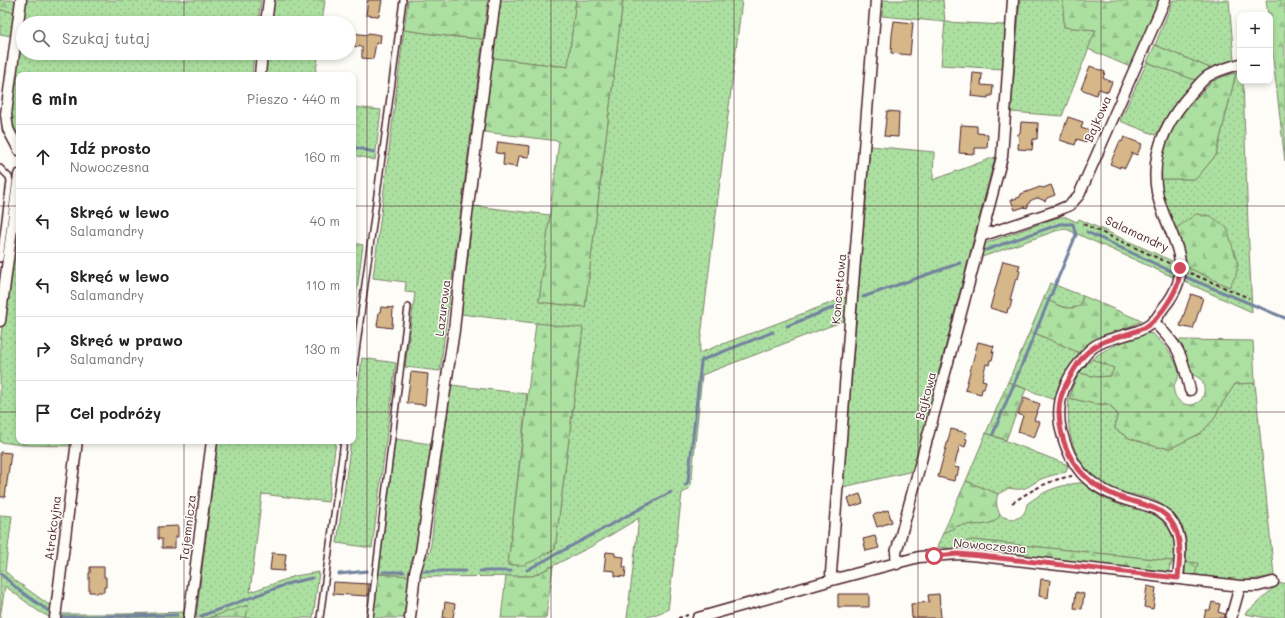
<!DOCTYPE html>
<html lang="pl">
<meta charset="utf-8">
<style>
:root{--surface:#fff;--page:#f2f2f2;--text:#222;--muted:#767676;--line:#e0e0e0}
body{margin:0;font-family:Mali,sans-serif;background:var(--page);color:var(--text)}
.controls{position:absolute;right:12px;top:12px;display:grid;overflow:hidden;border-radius:8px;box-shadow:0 2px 6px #0003}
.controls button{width:36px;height:36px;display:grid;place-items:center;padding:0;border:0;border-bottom:1px solid var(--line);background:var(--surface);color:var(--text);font:20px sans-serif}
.stop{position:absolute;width:12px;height:12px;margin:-9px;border:3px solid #d1495b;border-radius:50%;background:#fff}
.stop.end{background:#d1495b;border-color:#fff;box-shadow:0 1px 4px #0008}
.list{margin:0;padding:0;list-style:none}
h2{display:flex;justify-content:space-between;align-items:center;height:52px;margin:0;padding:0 16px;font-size:17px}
h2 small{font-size:13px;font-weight:400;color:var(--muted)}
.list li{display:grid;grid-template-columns:26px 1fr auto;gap:12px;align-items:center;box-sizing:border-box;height:64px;padding:0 16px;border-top:1px solid var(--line)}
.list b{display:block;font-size:15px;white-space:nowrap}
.list p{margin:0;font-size:13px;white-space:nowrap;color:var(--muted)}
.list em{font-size:13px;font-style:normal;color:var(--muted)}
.icon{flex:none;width:22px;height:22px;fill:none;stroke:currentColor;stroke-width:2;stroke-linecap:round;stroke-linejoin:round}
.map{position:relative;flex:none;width:1285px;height:618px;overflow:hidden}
.search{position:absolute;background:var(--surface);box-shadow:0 2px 6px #0003;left:16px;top:16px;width:340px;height:44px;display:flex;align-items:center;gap:10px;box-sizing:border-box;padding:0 14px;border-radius:22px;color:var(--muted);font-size:15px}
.panel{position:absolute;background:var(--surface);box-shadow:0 2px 6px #0003;left:16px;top:72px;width:340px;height:372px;border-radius:8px}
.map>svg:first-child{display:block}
.grass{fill:url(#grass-dots);stroke:#7b8066}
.forest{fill:url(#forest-firs);stroke:#7b8066}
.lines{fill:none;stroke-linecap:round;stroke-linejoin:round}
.stream{stroke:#73829f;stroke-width:3}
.building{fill:#d6b78a;stroke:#4a1f2b}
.lane-casing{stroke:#4a1f2b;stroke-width:8}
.street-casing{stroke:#4a1f2b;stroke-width:13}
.path{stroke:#4a1f2b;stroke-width:2;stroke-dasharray:4 3;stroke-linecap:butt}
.lane{stroke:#fdfcf7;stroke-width:5}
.street{stroke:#fdfcf7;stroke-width:10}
.route{stroke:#d1495b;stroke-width:5}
.grid{fill:none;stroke:#4a1f2b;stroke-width:1;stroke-opacity:0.55}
.labels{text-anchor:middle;stroke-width:3;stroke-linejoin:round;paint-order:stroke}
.street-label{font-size:12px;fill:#4a1f2b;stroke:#fdfcf7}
</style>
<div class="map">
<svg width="1285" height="618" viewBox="0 0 1285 618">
<defs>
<pattern id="grass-dots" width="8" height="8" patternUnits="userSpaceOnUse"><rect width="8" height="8" fill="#ace0a1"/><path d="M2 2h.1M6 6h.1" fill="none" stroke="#96c08b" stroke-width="1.8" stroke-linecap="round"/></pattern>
<pattern id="forest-firs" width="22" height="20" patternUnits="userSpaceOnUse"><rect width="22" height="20" fill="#ace0a1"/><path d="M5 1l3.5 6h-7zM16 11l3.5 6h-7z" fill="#96c08b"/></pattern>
</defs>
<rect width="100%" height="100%" fill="#fdfcf7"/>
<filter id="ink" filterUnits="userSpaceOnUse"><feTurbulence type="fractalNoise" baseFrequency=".025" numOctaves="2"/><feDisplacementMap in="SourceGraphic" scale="8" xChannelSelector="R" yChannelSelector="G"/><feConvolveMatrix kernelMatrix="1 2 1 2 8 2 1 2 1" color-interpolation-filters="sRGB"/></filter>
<g filter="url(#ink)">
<path class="grass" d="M25,0H261L258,23H23V53H254L252,75H19V137L11,126L9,114Z
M274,0H325L322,23H271Z
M501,0H576L568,67L493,58Z
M623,0H742L699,353L849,296L846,320L702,375L691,485L688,490L682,493L668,610L645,618H627L639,518L594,545L533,576L419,577L421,566L430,552L451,385L527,394L508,565C528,566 537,559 555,549L583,329L461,314L474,206L550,215L539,302L585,307Z
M884,0H943L945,22L1005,25L1003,69L941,65L945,22L882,16Z
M1020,0H1063L1064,27L1096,30L1062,116L1011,112Z
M1173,0H1229L1234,60L1210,68L1155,45Z
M0,10L15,12L11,36L0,34Z
M404,30L447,36L483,39L440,371L405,367L415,293L405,292L406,282L373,278Z
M267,53H319L315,75H264Z
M1147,62L1195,80L1170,110L1156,135L1120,121Z
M1240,72V81H1243L1248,226L1252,312L1183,281L1185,266L1229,287L1236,275L1174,230L1161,196L1160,179H1196L1216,155L1236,73Z
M353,107L381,110L375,160L353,155Z
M870,146L934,152L933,180L995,157L913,471L843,487Z
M19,199V441H23V445L0,442V343Z
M1059,217H1066L1077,222L1079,219L1172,261L1174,269L1173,277L1064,228L982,257L983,244Z
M353,243L363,245L353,319Z
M1050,283L1083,296L1080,306C1067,312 1056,304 1044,298Z
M1030,331L1080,353C1067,370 1061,380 1057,401L1008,382Z
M362,358L396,363L372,548L337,543L351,441H353V427Z
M1092,359L1114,368L1111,376L1097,377L1079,373Z
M1255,383L1274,576L1244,581L1195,575L1197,564L1186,562C1186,555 1187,548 1186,541C1183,519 1165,502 1144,497C1131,494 1118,492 1106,486C1102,483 1098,479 1094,476C1071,456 1066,428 1069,398L1095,404H1109L1117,414L1115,429L1129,438L1157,447L1171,448L1201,433L1214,419L1221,405L1235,384Z
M986,433L1068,465L1066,472C1057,474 1049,476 1041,479C1028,486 1025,492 1009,488L998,494L966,481Z
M395,439L431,444L416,556L409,576L378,574Z
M218,441H336L328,502L262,494L250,592L295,576L319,572L313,618H246L248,606L208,618H196Z
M1078,483H1084C1094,494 1109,502 1124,506C1131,507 1138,507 1145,510C1161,516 1175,531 1175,549C1175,553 1174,557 1173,561L973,540L967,541L964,550L937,547L943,533C949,531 955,526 961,525C975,523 991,529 1000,515C1012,522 1025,520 1027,504C1044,491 1056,486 1078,483Z
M0,515L12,516L5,571L16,581L52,607L51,618L38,611L5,586L0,618Z
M1285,583V618H1268L1245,614L1278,584Z
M184,612L183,618H60V614H124Z"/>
<path class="forest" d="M0,0H16L15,12L0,10Z
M408,0H488L483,39L447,36L404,30Z
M576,0H623L585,307L539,302L559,141L484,132L493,58L568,67Z
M1063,0H1159L1130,67L1088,49L1096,30L1064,27Z
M1266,0H1285V161L1270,32V15H1268Z
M1155,45L1210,68L1203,72L1195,80L1147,62Z
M1236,73L1216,155L1196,179H1160L1161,162L1166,142L1177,119L1211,82L1227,75Z
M1196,214L1211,216L1227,228L1238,265L1236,275L1229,287L1185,266C1184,251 1183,242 1174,230Z
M1083,296L1142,321L1093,342L1080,353L1030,331L1044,298C1056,304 1067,312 1080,306Z
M536,323L583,328L555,549L533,561L523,565H508Z
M1145,333L1153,334C1164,344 1173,354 1178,369C1181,379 1176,378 1174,386C1172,396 1180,405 1190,405C1194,405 1198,403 1201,400C1206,394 1205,382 1199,378C1196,376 1193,375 1191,373L1184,350L1177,340L1253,341L1255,383L1235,384L1221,405L1214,419L1201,433L1171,448L1157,447L1129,438L1115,429L1117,414L1109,404H1095L1069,398L1073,386L1079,373L1097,377L1111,376L1114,368L1092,359C1108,346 1127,341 1145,333Z
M1008,382L1026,389L1006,440L986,433Z
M23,441H74V446L23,445Z
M966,481L998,494C995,502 997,508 1000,515C991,529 975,523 961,525C955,526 949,531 943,533Z
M973,540L1173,561L1168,572L964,550L967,541Z
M1186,562L1198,563L1195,575L1185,574V568Z
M553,566L546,618H501L506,576H533Z
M378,574L409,576L404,618H373Z
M248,605L246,618H208Z"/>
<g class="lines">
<path class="stream" d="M353,147L374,152
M1087,232L1175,273
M986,250L1060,224H1073L1076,235L993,434
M1183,276L1285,318
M863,297L960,263
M787,326L840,305
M685,485L688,482L701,362L702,360L773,332
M527,570L671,492
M424,571H465
M480,571H511
M383,572H404
M0,573L20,591L50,612
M339,574L367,571
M201,616L290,583L312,578
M63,617L177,615"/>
</g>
<path class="building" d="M368,0H382L379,16L366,15Z
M894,21L913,23L910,55L891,53L892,35Z
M352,33L368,35V33L381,35L380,43H376L373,59L362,58V47L350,46Z
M1090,66L1105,72L1103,78L1112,82L1108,92L1099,89L1096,95L1081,89Z
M973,73L982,74L981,85L993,86L992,96H988V98L971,96Z
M887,111L899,112L898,137L884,136Z
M1068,117L1083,122L1081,128L1090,131L1086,142L1077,139L1075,145L1060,140Z
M1021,122L1038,123L1037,139H1033L1032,150L1018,149L1019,138L1017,135L1020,133Z
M961,125L977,126V133L988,134L987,148H975V154L959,153Z
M1124,137L1142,144L1137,155L1132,153L1125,168L1120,166V168L1110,164L1120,141L1122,142Z
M498,142L530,146L529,157L519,156L517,167L503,165L504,154L496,153Z
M1051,185L1055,195L1047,198L1045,201L1038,198L1034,199L1030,201L1027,208L1024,207L1015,210L1011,200L1020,197L1021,194L1040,187L1043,188Z
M1003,261L1020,265L1018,270L1020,271L1018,279L1016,278L1010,300H1012L1010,308H1008L1007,313L990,308Z
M1191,294L1203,298L1193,329L1180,326Z
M381,307L393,308L392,328L377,326L379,312H380Z
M978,342L994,346L992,352H994L992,360H990L989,365L986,364L982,380L986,381L984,389H982L981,394L965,390Z
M411,372L428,374L425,405L407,403Z
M1024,398L1040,404L1034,420L1040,422L1034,438L1018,432L1023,416L1018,414Z
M951,429L967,433L965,438L967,439L965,447L960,445L954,467L959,468L957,476L955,475L954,481L938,477Z
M0,452L11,453L5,497H0Z
M860,494L863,503L851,507L848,498Z
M888,510L892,522L877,527L873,515Z
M178,526V537H175V548H162V539H158V527Z
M875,536L879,548L866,551L863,539Z
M606,552L615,553V556L624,557L623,567H626L625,577L615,576V571L604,570Z
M272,553L286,554L284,571L270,570Z
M90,567H104V577H106V587H104V592H98L96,594L94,592H89V573H90Z
M1041,579L1050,580L1048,598L1039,596Z
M334,582L369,584L368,596L333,594Z
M1147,586L1156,588L1153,609L1144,607Z
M1076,592L1084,594L1082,609L1074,608Z
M838,594H869V607H838Z
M939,594L941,618H912L911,604L929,602L928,595Z
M445,602L455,604L453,618H443Z
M1212,602L1220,604L1218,612L1225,614V618H1204L1206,610H1210Z"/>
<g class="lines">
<defs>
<path id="lane" d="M0,168L9,177L10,181L0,259
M353,374L403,0
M320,618L344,441
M370,618L408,307"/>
<path id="street" d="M266,23L269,0
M260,75L262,53
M19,150L8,129L6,114L21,0
M981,236L1056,211L1070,205L1079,195L1165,0
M0,321L19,175
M1153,321C1162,330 1172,340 1178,351C1184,362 1187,377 1190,390
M897,564L896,553L948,362L1002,157L1013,0
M1178,578C1179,564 1183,546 1177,531C1165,504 1145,507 1121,498C1086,485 1070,466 1061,430C1055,404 1065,380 1081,361C1084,357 1086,353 1090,350C1107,334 1137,338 1154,321C1158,317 1161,311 1164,307C1170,300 1175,292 1178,283C1188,251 1162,222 1157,192C1150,153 1168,118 1194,90C1198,86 1203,79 1208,76C1218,70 1229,67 1240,64
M832,580L831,573L847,359L876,0
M55,618L77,441
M189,618L212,441
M410,618L415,572L421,552L454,330L463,244L495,0
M698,618L832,580L919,557L958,554L981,556L1240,586H1258L1273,582
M1231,618L1240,586"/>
</defs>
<use href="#lane" class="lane-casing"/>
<use href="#street" class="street-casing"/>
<path class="path" d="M1083,224L1171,264
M1190,273L1249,298
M1012,503C1032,490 1049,480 1072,476
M678,618L688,615"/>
<use href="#lane" class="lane"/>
<use href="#street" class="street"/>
</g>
</g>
<g class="lines" filter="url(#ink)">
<path class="route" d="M934,556L958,554L981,556L1178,578C1179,564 1182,547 1177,533C1168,506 1145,506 1122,498C1081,484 1060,453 1059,411C1059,399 1063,389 1069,379C1074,369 1081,357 1090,350C1104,338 1124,337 1141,329C1145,328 1150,324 1153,321C1161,315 1175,293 1178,283C1179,279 1179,273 1180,268"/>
</g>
<path class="grid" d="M184,0V23M367,0V618M551,0V618M734,0V618M918,0V618M1101,0V618M184,53V75M0,206H19M353,206H1285M0,412H19M353,412H1285M184,441V618"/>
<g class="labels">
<g class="street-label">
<text transform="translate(1098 119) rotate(-66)" y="4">Bajkowa</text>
<text transform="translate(1137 234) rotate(25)" y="4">Salamandry</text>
<text transform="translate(839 289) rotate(-85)" y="4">Koncertowa</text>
<text transform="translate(443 308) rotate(-83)" y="4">Lazurowa</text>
<text transform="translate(926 396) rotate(-75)" y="4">Bajkowa</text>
<text transform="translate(53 528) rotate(-83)" y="4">Atrakcyjna</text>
<text transform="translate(188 528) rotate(-83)" y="4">Tajemnicza</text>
<text transform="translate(990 546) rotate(5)" y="4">Nowoczesna</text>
</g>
</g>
</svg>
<div class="controls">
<button>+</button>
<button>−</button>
</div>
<div class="stop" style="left:934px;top:556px"></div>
<div class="stop end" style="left:1180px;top:268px"></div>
<div class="search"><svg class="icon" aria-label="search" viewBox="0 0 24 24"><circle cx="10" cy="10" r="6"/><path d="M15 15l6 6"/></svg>Szukaj tutaj</div>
<section class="panel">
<h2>6 min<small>Pieszo · 440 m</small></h2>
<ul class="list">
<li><svg class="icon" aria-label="ahead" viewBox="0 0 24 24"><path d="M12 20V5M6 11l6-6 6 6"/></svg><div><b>Idź prosto</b><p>Nowoczesna</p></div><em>160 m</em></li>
<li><svg class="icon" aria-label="left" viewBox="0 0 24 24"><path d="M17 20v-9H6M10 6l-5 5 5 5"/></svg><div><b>Skręć w lewo</b><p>Salamandry</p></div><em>40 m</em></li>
<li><svg class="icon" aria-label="left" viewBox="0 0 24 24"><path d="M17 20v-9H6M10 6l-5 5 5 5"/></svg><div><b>Skręć w lewo</b><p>Salamandry</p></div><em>110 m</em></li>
<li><svg class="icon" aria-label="right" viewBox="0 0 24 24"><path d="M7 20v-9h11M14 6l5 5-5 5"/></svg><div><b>Skręć w prawo</b><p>Salamandry</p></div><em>130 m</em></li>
<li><svg class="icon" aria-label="arrive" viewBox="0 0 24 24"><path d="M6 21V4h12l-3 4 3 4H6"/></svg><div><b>Cel podróży</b></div></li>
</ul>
</section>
</div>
